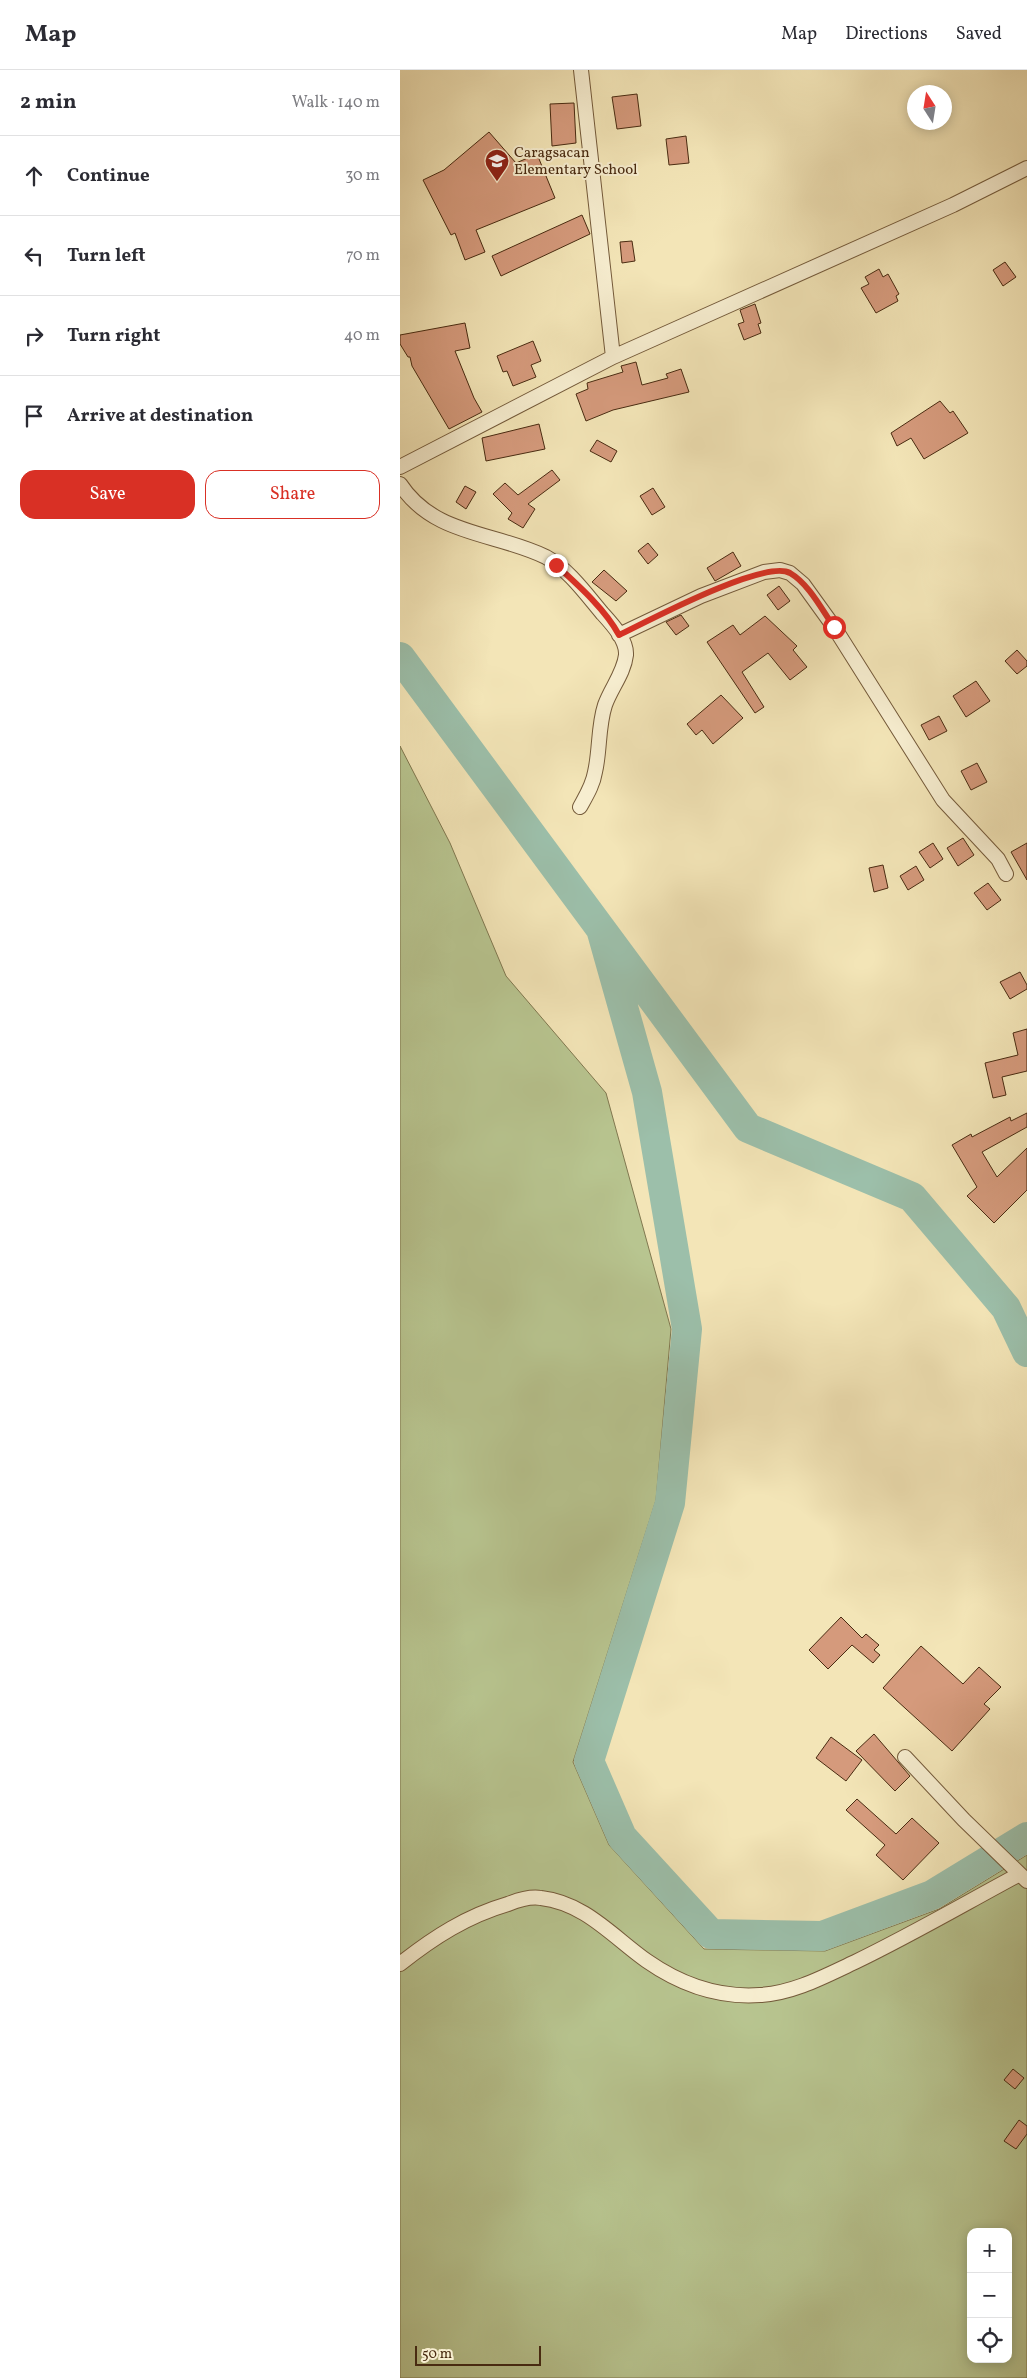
<!DOCTYPE html>
<meta charset="utf-8">
<style>
:root{--surface:#fff;--page:#f2f2f3;--text:#2b2b33;--muted:#7c7c81;--line:#e1e1e2;--accent:#d93025}
body{margin:0;font-family:Vollkorn,serif;background:var(--page);color:var(--text)}
.controls{position:absolute;right:15px;bottom:15px;display:grid;overflow:hidden;border-radius:10px;box-shadow:0 2px 12px #0003}
.controls button{width:45px;height:45px;display:grid;place-items:center;padding:0;border:0;border-bottom:1px solid var(--line);background:var(--surface);color:var(--text);font:25px sans-serif}
.compass{position:absolute;left:507px;top:15px;width:45px;height:45px;border-radius:50%;background:var(--surface);box-shadow:0 2px 12px #0003;rotate:348deg}
.scale{position:absolute;left:15px;bottom:12px;width:126px;box-sizing:border-box;padding-left:5px;border:2px solid #492b11;border-top:0;font-size:14px;line-height:18px;white-space:nowrap;color:#492b11;-webkit-text-stroke:4px #f7eed0;paint-order:stroke}
.stop{position:absolute;width:15px;height:15px;margin:-11px;border:4px solid #d93025;border-radius:50%;background:#fff}
.stop.end{background:#d93025;border-color:#fff;box-shadow:0 1px 5px #0008}
.list{margin:0;padding:0;list-style:none}
h2{display:flex;justify-content:space-between;align-items:center;height:65px;margin:0;padding:0 20px;font-size:21px}
h2 small{font-size:16px;font-weight:400;color:var(--muted)}
.list li{display:grid;grid-template-columns:32px 1fr auto;gap:15px;align-items:center;box-sizing:border-box;height:80px;padding:0 20px;border-top:1px solid var(--line)}
.list b{display:block;font-size:19px;white-space:nowrap}
.list em{font-size:16px;font-style:normal;color:var(--muted)}
.actions{display:flex;gap:10px;padding:15px 20px}
.actions a{flex:1;padding:11px 0;border:1px solid var(--accent);border-radius:15px;text-align:center;font-size:18px;color:var(--accent)}
.actions .main{background:var(--accent);color:#fff}
.icon{flex:none;width:28px;height:28px;fill:none;stroke:currentColor;stroke-width:2;stroke-linecap:round;stroke-linejoin:round}
.map{position:relative;flex:none;width:627px;height:2308px;overflow:hidden}
header{display:flex;align-items:center;gap:30px;box-sizing:border-box;height:70px;padding:0 25px;background:var(--surface);border-bottom:1px solid var(--line)}
header strong{font-size:24px}
nav{display:flex;gap:28px;margin-inline-start:auto;font-size:18px}
main{display:flex}
aside{flex:1;background:var(--surface)}
.map>svg:first-child{display:block}
.green{fill:#b8c590;stroke:#807850;fill-rule:evenodd}
.lines{fill:none;stroke-linecap:round;stroke-linejoin:round}
.river{stroke:#9cbfaa;stroke-width:30}
.building{fill:#d59a7c;stroke:#492b11}
.street-casing{stroke:#745a3a;stroke-width:16}
.street{stroke:#f7eed0;stroke-width:14}
.route{stroke:#d93025;stroke-width:6}
.labels{text-anchor:middle;stroke-width:4;stroke-linejoin:round;paint-order:stroke}
.poi-label{font-size:15px;fill:#492b11;stroke:#f7eed0;text-anchor:start}
</style>
<header>
<strong>Map</strong>
<nav><a>Map</a><a>Directions</a><a>Saved</a></nav>
</header>
<main>
<aside>
<h2>2 min<small>Walk · 140 m</small></h2>
<ul class="list">
<li><svg class="icon" aria-label="ahead" viewBox="0 0 24 24"><path d="M12 20V5M6 11l6-6 6 6"/></svg><div><b>Continue</b></div><em>30 m</em></li>
<li><svg class="icon" aria-label="left" viewBox="0 0 24 24"><path d="M17 20v-9H6M10 6l-5 5 5 5"/></svg><div><b>Turn left</b></div><em>70 m</em></li>
<li><svg class="icon" aria-label="right" viewBox="0 0 24 24"><path d="M7 20v-9h11M14 6l5 5-5 5"/></svg><div><b>Turn right</b></div><em>40 m</em></li>
<li><svg class="icon" aria-label="arrive" viewBox="0 0 24 24"><path d="M6 21V4h12l-3 4 3 4H6"/></svg><div><b>Arrive at destination</b></div></li>
</ul>
<div class="actions"><a class="main">Save</a><a>Share</a></div>
</aside>
<div class="map">
<svg width="627" height="2308" viewBox="0 0 627 2308">
<rect width="100%" height="100%" fill="#f3e5b7"/>
<filter id="stains"><feTurbulence type="fractalNoise" baseFrequency=".004" numOctaves="4"/><feColorMatrix values="0 0 0 0 .2 0 0 0 0 .09 0 0 0 0 .02 0 0 0 .5 -.17"/></filter>
<radialGradient id="worn" r=".72"><stop offset=".6" stop-color="#630" stop-opacity="0"/><stop offset="1" stop-color="#630" stop-opacity=".3"/></radialGradient>
<path class="green" d="M0,676L50,773L106,906L206,1023L271,1259L256,1430L173,1692L209,1775L304,1879L425,1881L539,1839L627,1785V2308H0ZM571,2162H608V2289H571Z"/>
<g class="lines">
<path class="river" d="M0,587L348,1058L512,1127L606,1238L627,1282
M201,859L247,1022L287,1259L270,1433L189,1691L222,1767L311,1864L422,1866L532,1825L627,1767"/>
</g>
<path class="building" d="M237,24L241,56L217,59L212,27Z
M174,33L176,73L152,76L150,34Z
M89,62L116,93L137,84L155,128L76,160L85,182L65,190L55,163L51,165L23,110L44,100Z
M286,66L289,93L269,95L266,69Z
M182,145L190,164L101,206L92,186Z
M232,171L235,191L222,193L220,172Z
M605,192L616,207L603,216L593,200Z
M479,199L483,207L488,204L499,224L496,226L498,231L476,243L461,218L469,214L465,207Z
M355,234L361,253L358,254L361,263L344,270L338,254L344,252L340,240Z
M65,253L70,278L55,281L74,328L82,342L49,359L12,296L10,287H8L0,274V265Z
M133,271L141,291L131,295L136,307L113,316L107,301L103,302L97,286Z
M236,292L242,315L268,308L266,304L281,299L289,322L213,340L186,351L176,324L188,319L187,313L223,302L221,296Z
M540,331L550,343L553,341L568,363L524,389L511,368L497,376L491,363Z
M139,354L145,379L86,391L82,368Z
M197,370L217,381L211,392L190,381Z
M152,400L160,410L128,434L135,439L123,458L108,449L112,443L93,424L105,413L118,425Z
M65,416L76,422L66,439L56,432Z
M253,418L265,437L252,445L240,426Z
M248,473L258,485L248,494L238,481Z
M333,482L341,496L315,511L307,498Z
M204,500L227,521L216,531L192,512Z
M379,516L390,531L378,540L367,525Z
M281,545L289,556L276,565L266,552Z
M365,546L397,576L393,580L407,597L390,610L368,583L342,602L364,637L355,643L307,572L333,555L340,565Z
M617,580L627,591V596L617,604L605,591Z
M576,611L590,631L566,647L553,626Z
M321,625L343,648L313,674L302,660L296,665L287,654Z
M539,646L547,661L529,670L521,655Z
M577,693L587,712L571,720L561,701Z
M563,768L574,785L558,796L547,778Z
M533,773L543,789L530,798L519,782Z
M627,773V810L611,782Z
M483,795L488,818L474,822L469,798Z
M516,796L524,810L508,820L500,806Z
M588,813L601,830L587,840L574,823Z
M620,902L627,915V919L610,929L600,912Z
M627,959V1001L602,1007L606,1025L593,1028L585,993L618,985L613,963Z
M627,1043V1057L582,1082L597,1107L627,1078V1120L594,1153L567,1126L577,1117L552,1075L571,1064L572,1067L610,1047L611,1051Z
M441,1547L462,1568L466,1564L479,1575L474,1580L480,1585L473,1593L452,1575L428,1599L409,1580Z
M521,1576L563,1614L579,1597L601,1617L584,1634L590,1639L552,1681L483,1618Z
M474,1664L510,1706L495,1721L456,1681Z
M431,1667L462,1690L446,1711L416,1688Z
M457,1729L496,1764L512,1748L539,1773L503,1810L476,1785L485,1775L446,1740Z
M613,1999L624,2008L615,2019L604,2010Z
M619,2050L627,2056V2064L616,2079L604,2071Z"/>
<g class="lines">
<defs>
<path id="street" d="M181,0L213,287
M0,397L213,287L553,135L627,98
M0,414C34,466 95,462 146,487C168,499 186,524 202,543C212,554 227,570 226,585C224,603 211,618 205,635C198,656 200,681 195,702C193,715 186,726 180,737
M219,565L301,526L364,502L380,500L390,503L403,514L434,557L543,730L598,789L606,804
M505,1687L564,1750L627,1811
M0,1894C34,1867 67,1846 108,1834C118,1830 130,1826 141,1828C185,1833 213,1867 247,1891C280,1914 318,1928 360,1925C394,1923 425,1906 455,1892C511,1865 564,1834 618,1805"/>
</defs>
<use href="#street" class="street-casing"/>
<use href="#street" class="street"/>
</g>
<g class="lines">
<path class="route" d="M156,495C178,515 205,539 219,565C248,551 364,489 390,503C409,514 422,540 434,557"/>
</g>
<defs>
<symbol id="school-pin" viewBox="-11 -11 22 30"><path d="M0 17L-7.5 6A9.5 9.5 0 1 1 7.5 6Z" fill="#8f2418" stroke="#f7eed0"/><path d="M0-5L7-2L0 1L-7-2ZM-4 1L0 2.5L4 1V4Q0 6-4 4Z" fill="#fff"/></symbol>
</defs>
<g fill-rule="evenodd">
<use href="#school-pin" x="83" y="77" width="28" height="38"/>
</g>
<g class="labels">
<g class="poi-label">
<text x="114" y="87">Caragsacan<tspan x="114" dy="17">Elementary School</tspan></text>
</g>
</g>
<rect width="100%" height="100%" filter="url(#stains)"/>
<rect width="100%" height="100%" fill="url(#worn)"/>
</svg>
<div class="controls">
<button>+</button>
<button>−</button>
<button><svg class="icon" aria-label="locate" viewBox="0 0 24 24"><circle cx="12" cy="12" r="6"/><path d="M12 2v4M12 18v4M2 12h4M18 12h4"/></svg></button>
</div>
<svg class="compass" viewBox="-18 -18 36 36"><path d="M0-13l5 13h-10z" fill="#e53935"/><path d="M0 13l5-13h-10z" fill="#7c7c81"/></svg>
<div class="scale">50 m</div>
<div class="stop" style="left:434px;top:557px"></div>
<div class="stop end" style="left:156px;top:495px"></div>
</div>
</main>
